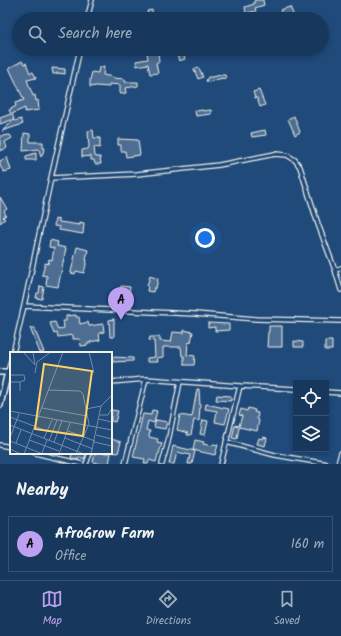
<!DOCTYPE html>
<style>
:root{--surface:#17385c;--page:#244365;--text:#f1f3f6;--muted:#9eacbb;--line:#365272;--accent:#bca0f2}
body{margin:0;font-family:Kalam,sans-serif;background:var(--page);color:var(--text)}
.controls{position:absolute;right:12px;bottom:12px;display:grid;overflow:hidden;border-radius:0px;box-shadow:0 2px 6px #0003}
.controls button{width:36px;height:36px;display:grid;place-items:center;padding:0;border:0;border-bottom:1px solid var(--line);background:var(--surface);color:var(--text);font:20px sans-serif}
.you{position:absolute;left:205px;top:238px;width:14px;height:14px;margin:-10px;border:3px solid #fff;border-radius:50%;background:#1a73e8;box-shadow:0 0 0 6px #1a73e833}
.badge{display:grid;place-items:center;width:26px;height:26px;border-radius:50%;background:var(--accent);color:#111;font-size:13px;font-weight:700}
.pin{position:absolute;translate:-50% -33px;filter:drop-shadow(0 1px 2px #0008)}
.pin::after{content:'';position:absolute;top:21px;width:14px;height:12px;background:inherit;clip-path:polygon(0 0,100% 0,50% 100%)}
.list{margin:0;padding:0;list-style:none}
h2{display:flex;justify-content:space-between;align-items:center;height:52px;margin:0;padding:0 16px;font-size:17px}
h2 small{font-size:13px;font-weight:400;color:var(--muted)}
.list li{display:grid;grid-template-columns:26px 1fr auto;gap:12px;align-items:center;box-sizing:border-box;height:56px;margin:0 8px 8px;padding:0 8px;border:1px solid var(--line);border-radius:0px}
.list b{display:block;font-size:15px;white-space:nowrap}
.list p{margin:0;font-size:13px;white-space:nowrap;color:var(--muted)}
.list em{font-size:13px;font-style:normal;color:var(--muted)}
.icon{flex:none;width:22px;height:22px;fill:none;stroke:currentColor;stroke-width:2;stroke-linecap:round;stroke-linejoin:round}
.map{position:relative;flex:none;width:341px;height:464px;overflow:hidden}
.search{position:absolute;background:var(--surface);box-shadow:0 2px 6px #0003;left:12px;right:12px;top:12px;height:44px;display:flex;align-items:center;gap:10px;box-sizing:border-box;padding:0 14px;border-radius:22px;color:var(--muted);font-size:15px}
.sheet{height:116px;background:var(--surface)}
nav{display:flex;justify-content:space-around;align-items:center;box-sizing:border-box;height:56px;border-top:1px solid var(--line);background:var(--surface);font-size:11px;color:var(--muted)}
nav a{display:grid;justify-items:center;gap:2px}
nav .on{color:var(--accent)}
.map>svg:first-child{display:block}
.building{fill:#4d6e92;stroke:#f4f1e8}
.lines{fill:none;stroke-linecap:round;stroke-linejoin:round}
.street-casing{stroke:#f4f1e8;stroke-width:6}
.secondary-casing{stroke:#f4f1e8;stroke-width:8}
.street{stroke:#1f4a7a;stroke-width:3.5}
.secondary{stroke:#1f4a7a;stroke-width:5}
.inset-road{fill:none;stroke:#748da6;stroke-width:1}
.view{fill:#ffd166;fill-opacity:0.15;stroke:#ffd166;stroke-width:2}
.inset-edge{fill:none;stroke:#f4f1e8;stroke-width:2}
</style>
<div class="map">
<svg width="341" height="464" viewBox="0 0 341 464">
<rect width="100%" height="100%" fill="#1f4a7a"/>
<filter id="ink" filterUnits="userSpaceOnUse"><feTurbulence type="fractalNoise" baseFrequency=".025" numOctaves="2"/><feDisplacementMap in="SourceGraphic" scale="8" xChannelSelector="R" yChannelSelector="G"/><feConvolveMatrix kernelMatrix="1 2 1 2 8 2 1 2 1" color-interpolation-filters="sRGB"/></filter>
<g filter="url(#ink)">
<path class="building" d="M255,0H263L264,5L255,8L256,11L246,13L245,7L254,4V1H255Z
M290,7L294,16L289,19H284L280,10Z
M152,10L153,16L158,14L159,19H145L144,17H148L147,11Z
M175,49H182L185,59L179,61Z
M158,51L159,62L156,63L158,73L150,74L148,64L137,66L136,61L148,59L147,53Z
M22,61L24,64L26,63L30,73L33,72L36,78L27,80L33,96L35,95L36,101L38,100L39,110L25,112V108L12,114L14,119L0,124V118L11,114L9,110L16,106L15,103L24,100L9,68Z
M99,67H104L103,75L113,77V78L125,79V82H138V86L125,88L126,93L120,94V85L109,84V87L96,86L90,87V80L92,72L98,73Z
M52,68L65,69V74L57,73V74H53Z
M199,68L203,77L198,79L194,69Z
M221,75H225L226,78L222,79V78L209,82L206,81L208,77H212Z
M259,90L265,105L260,107L257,98H255L253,92Z
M203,110V111L211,110V114L196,116L195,111Z
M294,116L300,132L295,135L288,119Z
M21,119L23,124L2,131L14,120L15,121Z
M93,130L94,138H100V148L94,147L95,156H96V157H100L101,164H95L94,160H91V156L82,157V150L88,149L89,147L88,131Z
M265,130L266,135L252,137L251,133Z
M24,133L30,134V142H43V148H45L41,157L39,149L23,151Z
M10,135L12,138L5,142L7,148L0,151V136Z
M118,139L138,140L140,155L126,157L125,151H121V145H118Z
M36,153V160H26V156Z
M7,157L11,170L4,172L0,166V161Z
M0,197L7,209L4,211L6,215L3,217L5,219L0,223Z
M55,219L59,220V222L80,225V222L84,223L83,234L59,230L60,227L54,226Z
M50,240L58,242L57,246L66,248L58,287L46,285L47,276L42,275L45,263L48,264L49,259L52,260L54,248L49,247Z
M77,247L88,250L86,260H87L84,273L76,271L75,274L71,273V272Z
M150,276L158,279L156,288H154L153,292L147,291L148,286H147Z
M40,286L44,287L42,299L36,298L37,293H39Z
M121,286L130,287L129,295H120Z
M76,315V317H79L80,324L88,322L89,326L103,324L104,332L99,333L100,340L90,342L91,343H88V345L81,346L80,339H73V335L58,337L57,333L54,334L50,323L55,322L58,330L64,328L63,321H66V316Z
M114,319V337H110L109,320Z
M208,323L229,324V330L215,331V327L208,328Z
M269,326H282V347H267L268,332H269Z
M30,328H35V333H36L44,352L40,353Z
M184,330L193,332L191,342L188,343L187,355L195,356L194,365H184V356H182L181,347H163V357L157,358L158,362H147V358L155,357L154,341L149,340L150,337H160V341L171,342L173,332L184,333Z
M294,341L303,342V347H294Z
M325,341H332V350H325Z
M112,357L133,358V361L113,362Z
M197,389H199L200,406L199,421L194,420L191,435H187L188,433L177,430L180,415L192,417Z
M217,395L231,396V401L216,400Z
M206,404L229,409L225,424L215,422L217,411L205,409Z
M248,408L255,410L254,412L258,413L257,419L259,420L257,431L239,427L237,439L232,438L235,425L239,426L242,416L239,415L241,409L247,411Z
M111,410L118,411L115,422L111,421Z
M152,410L157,411L154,423L148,421L146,430L150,431L149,437L158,439L157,442L162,443L159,454H158L156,462L149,460L148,464H144L145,459L133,457L143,414L151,415Z
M156,420L167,422L165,429L154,427Z
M203,420L208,421L205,435L200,434Z
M263,437L267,438L265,446L257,444L259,438L263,439Z
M111,439L121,442L118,453L111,452Z
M195,440L204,442L203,444L212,446L213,444L218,445L215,455L193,450Z
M173,446L195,451L192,464H188L190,455L177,452L174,464H169Z
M72,453H87L84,459L79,457L78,460L71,458Z
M95,453H111L109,464H101L93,462Z"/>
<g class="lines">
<defs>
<path id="street" d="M87,19L92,0
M51,178L137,174L219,165L275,154L287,155L295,160L300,167L318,224L335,270L341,290
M335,270L341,268
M24,306L195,314L256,319L341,321
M13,353L24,306L51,178L80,49
M11,360L8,372H11
M111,382L146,379L240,386L296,389
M326,392L341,393
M226,442L275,455L328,464
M0,445L11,447
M35,453L82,464
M86,464L90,453
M125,464L146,379
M162,464L168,442L180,382
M221,464L240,386
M338,464L341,453"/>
<path id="secondary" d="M0,372H8L0,405"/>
</defs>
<use href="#street" class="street-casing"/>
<use href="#secondary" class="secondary-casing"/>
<use href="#street" class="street"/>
<use href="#secondary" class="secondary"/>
</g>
</g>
<g transform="translate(10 352)">
<rect width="102" height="102" fill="#1f4a7a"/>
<path class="inset-road" d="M23,0L25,13M79,0L84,21M14,1L25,13M25,21L27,10L41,0M0,23H14L15,28L10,30M0,30H10V39M38,38L70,39L73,42L79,72L66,102M32,56L77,64M76,57L91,54L102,43M0,59L102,78M90,63H98L102,56M0,65L37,79M89,67L102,70M0,73L74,102M58,79L85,89M86,83L102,87M0,86L9,62M34,86L42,68M55,86L83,97M19,88L49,99M0,89L33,102M39,89L47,68M44,90L52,69M84,90L102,94M6,91L11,78M0,97L11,102M32,101L37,88M14,102L53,0M49,102L60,71M81,102L91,54"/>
<path class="view" d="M34,12L82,19L73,84L25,77Z"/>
<rect width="102" height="102" class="inset-edge"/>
</g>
</svg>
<div class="controls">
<button><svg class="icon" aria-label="locate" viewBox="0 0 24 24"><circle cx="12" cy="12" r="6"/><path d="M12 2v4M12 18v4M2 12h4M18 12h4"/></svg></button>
<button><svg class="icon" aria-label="layers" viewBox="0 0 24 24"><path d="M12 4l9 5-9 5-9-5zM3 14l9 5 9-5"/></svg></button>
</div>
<div class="you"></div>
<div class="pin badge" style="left:121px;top:320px">A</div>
<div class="search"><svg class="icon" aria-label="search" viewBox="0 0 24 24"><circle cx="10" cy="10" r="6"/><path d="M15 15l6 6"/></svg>Search here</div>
</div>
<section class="sheet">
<h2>Nearby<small></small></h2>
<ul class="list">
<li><span class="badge">A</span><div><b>AfroGrow Farm</b><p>Office</p></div><em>160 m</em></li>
</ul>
</section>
<nav>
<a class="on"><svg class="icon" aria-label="map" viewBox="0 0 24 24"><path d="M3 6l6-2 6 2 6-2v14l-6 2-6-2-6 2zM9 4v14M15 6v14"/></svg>Map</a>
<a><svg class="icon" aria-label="directions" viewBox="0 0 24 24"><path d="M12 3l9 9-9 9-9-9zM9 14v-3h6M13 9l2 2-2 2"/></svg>Directions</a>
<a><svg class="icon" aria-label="saved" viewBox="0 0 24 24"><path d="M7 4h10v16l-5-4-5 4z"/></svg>Saved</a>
</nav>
